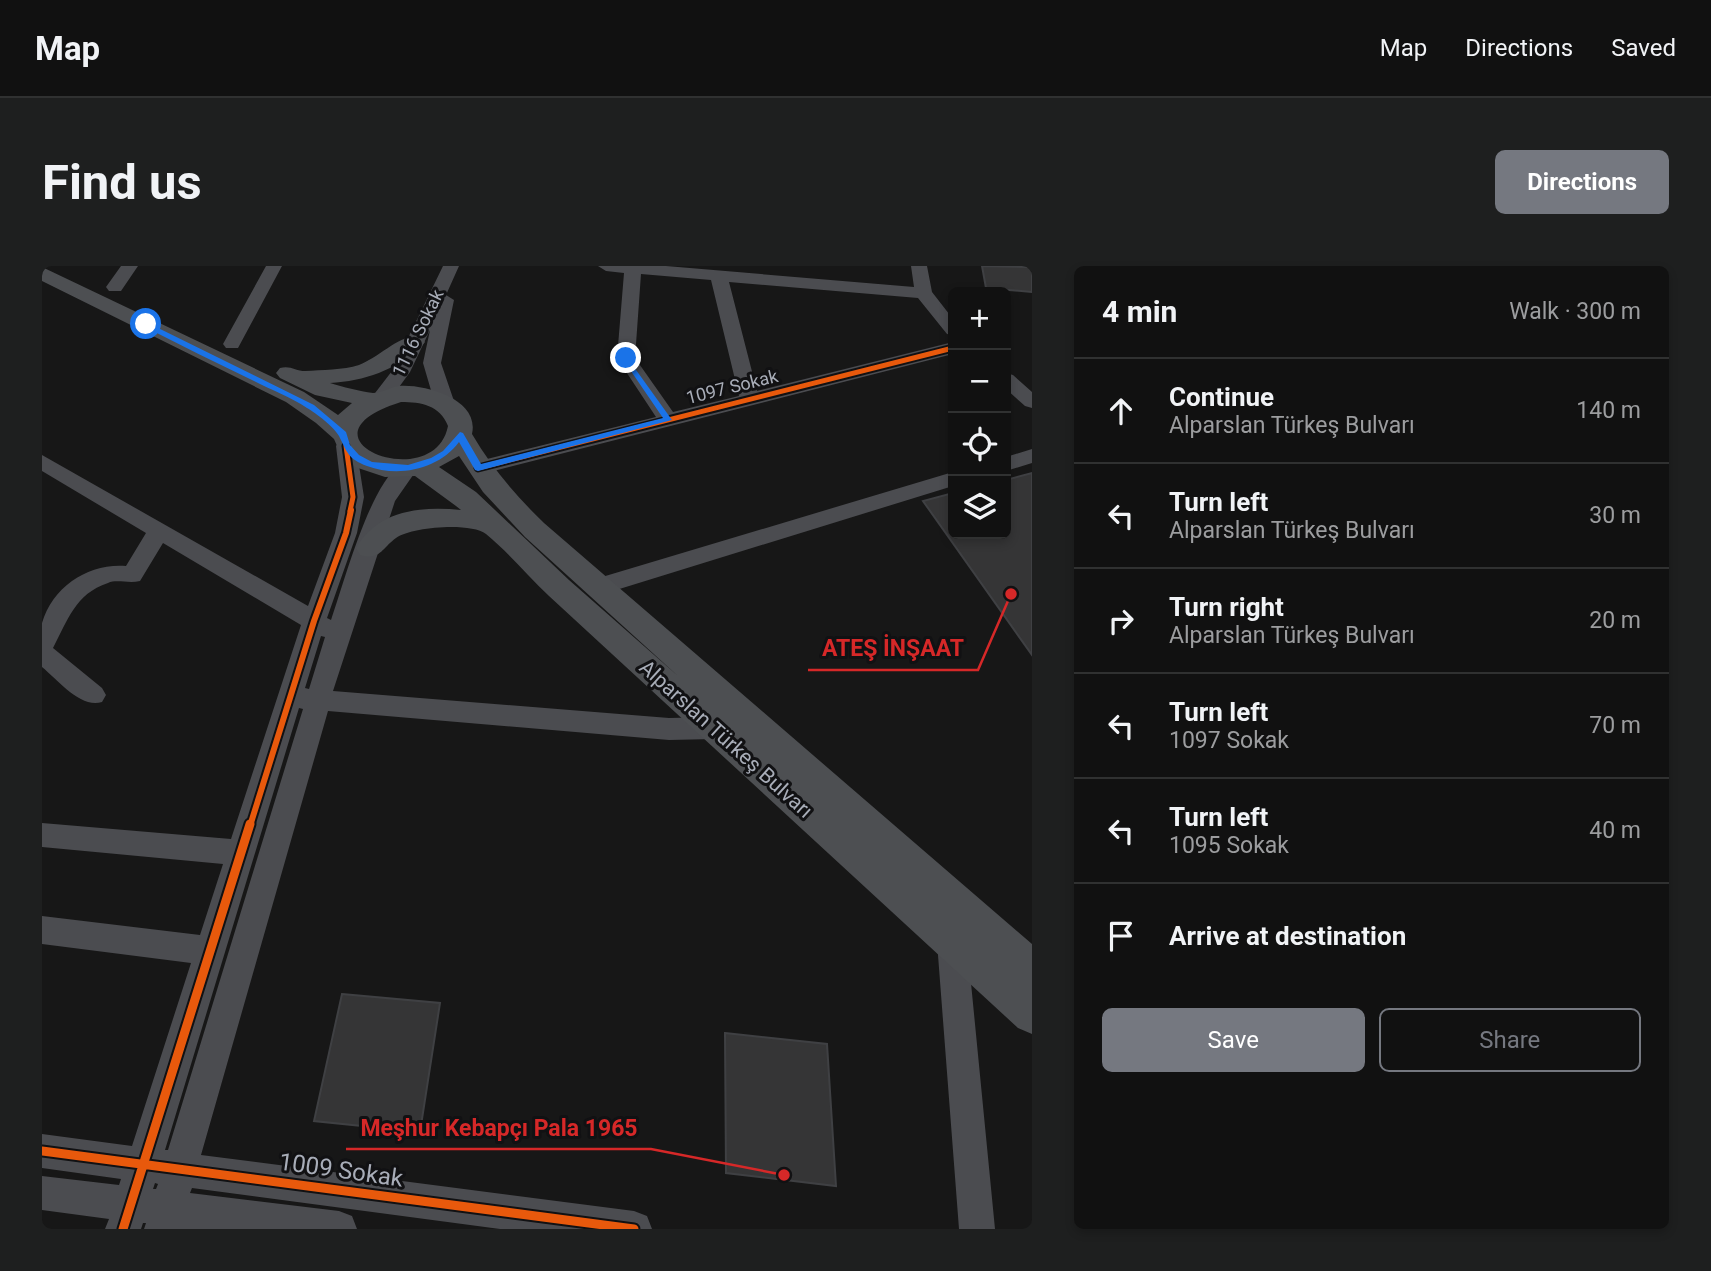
<!DOCTYPE html>
<meta charset="utf-8">
<style>
:root{--surface:#111;--page:#1e1f1f;--text:#f1f3f6;--muted:#9c9d9f;--line:#303131;--accent:#757880}
body{margin:0;font-family:Roboto,sans-serif;background:var(--page);color:var(--text)}
.controls{position:absolute;right:21px;top:21px;display:grid;overflow:hidden;border-radius:10px;box-shadow:0 4px 10px #0003}
.controls button{width:63px;height:63px;display:grid;place-items:center;padding:0;border:0;border-bottom:2px solid var(--line);background:var(--surface);color:var(--text);font:35px sans-serif}
.stop{position:absolute;width:21px;height:21px;margin:-16px;border:5px solid #1a73e8;border-radius:50%;background:#fff}
.stop.end{background:#1a73e8;border-color:#fff;box-shadow:0 2px 7px #0008}
.list{margin:0;padding:0;list-style:none}
h2{display:flex;justify-content:space-between;align-items:center;height:91px;margin:0;padding:0 28px;font-size:30px}
h2 small{font-size:23px;font-weight:400;color:var(--muted)}
.list li{display:grid;grid-template-columns:46px 1fr auto;gap:21px;align-items:center;box-sizing:border-box;height:105px;padding:0 28px;border-top:2px solid var(--line)}
.list b{display:block;font-size:26px;white-space:nowrap}
.list p{margin:0;font-size:23px;white-space:nowrap;color:var(--muted)}
.list em{font-size:23px;font-style:normal;color:var(--muted)}
.actions{display:flex;gap:14px;padding:21px 28px}
.actions a{flex:1;padding:16px 0;border:2px solid var(--accent);border-radius:10px;text-align:center;font-size:24px;color:var(--accent)}
.actions .main{background:var(--accent);color:#fff}
.icon{flex:none;width:38px;height:38px;fill:none;stroke:currentColor;stroke-width:2;stroke-linecap:round;stroke-linejoin:round}
.map{position:relative;flex:none;width:990px;height:963px;overflow:hidden;border-radius:10px}
header{display:flex;align-items:center;gap:42px;box-sizing:border-box;height:98px;padding:0 35px;background:var(--surface);border-bottom:2px solid var(--line)}
header strong{font-size:33px}
nav{display:flex;gap:38px;margin-inline-start:auto;font-size:24px}
.intro{display:flex;align-items:center;justify-content:space-between;box-sizing:border-box;height:168px;padding:0 42px}
h1{margin:0;font-size:49px}
.button{padding:18px 32px;border-radius:10px;background:var(--accent);color:#fff;font-size:24px;font-weight:700}
main{display:flex;gap:42px;padding:0 42px}
aside{flex:1;background:var(--surface);border-radius:10px;box-shadow:0 4px 10px #0003}
.map>svg:first-child{display:block}
.building{fill:#353536;stroke:#3f4043;stroke-width:2}
.lines{fill:none;stroke-linecap:round;stroke-linejoin:round}
.minor{fill:#4b4c50;fill-rule:evenodd}
.major{fill:#4d4f52;fill-rule:evenodd}
.cycleway-far2-casing{stroke:#111113;stroke-width:9}
.cycleway-far1-casing{stroke:#111113;stroke-width:10}
.cycleway-casing{stroke:#111113;stroke-width:13}
.cycleway-far2{stroke:#e8590c;stroke-width:5}
.cycleway-far1{stroke:#e8590c;stroke-width:6}
.cycleway{stroke:#e8590c;stroke-width:9}
.route{fill:#1a73e8}
.labels{text-anchor:middle;stroke-width:6;stroke-linejoin:round;paint-order:stroke}
.far-street-label{font-size:18px;fill:#a8adb8;stroke:#111113}
.street-label{font-size:21px;fill:#a8adb8;stroke:#111113}
.near-street-label{font-size:24px;fill:#a8adb8;stroke:#111113}
.leader{fill:none;stroke:#d62828;stroke-width:2.5}
.callout-dot{fill:#d62828;stroke:#111113;stroke-width:2.5}
.callout-label{font-size:23px;text-anchor:middle;font-weight:bold;fill:#d62828;stroke:#111113;stroke-width:6;stroke-linejoin:round;paint-order:stroke}
</style>
<header>
<strong>Map</strong>
<nav><a>Map</a><a>Directions</a><a>Saved</a></nav>
</header>
<div class="intro"><h1>Find us</h1><a class="button">Directions</a></div>
<main>
<div class="map">
<svg width="990" height="963" viewBox="0 0 990 963">
<rect width="100%" height="100%" fill="#171717"/>
<path class="building" d="M940,0L990,1V26L944,22Z
M990,207V389L881,235L911,227V268H964V214Z
M300,728L398,737L378,866L272,855Z
M683,767L785,778L794,920L684,907Z"/>
<g class="lines">
<path class="minor" d="M79,0H96L79,25H67L64,21Z
M224,0H240L196,82H184L181,78Z
M401,0H417L404,29L412,34L399,97L413,138L410,142H396L393,138L381,97L388,64L368,106L347,135H333L330,131L350,105Z
M556,0H624L872,21L869,0H885L890,26L911,53V69L905,68L876,32L687,16L715,125L911,76V88L436,209L429,207L426,202L429,197L614,151L575,92L582,7L564,5ZM599,8L669,14L697,130L631,146L593,92Z
M964,107L971,109L990,126V142L983,140L964,123Z
M304,173L311,175L314,180L322,231L315,267L285,352L289,354C303,314 326,224 358,198C363,194 368,196 373,197L376,202L353,235L291,425L627,452L672,451L681,454L685,462L681,470L672,473L627,474L286,445L159,889L592,945L605,950L610,963H458L150,922L148,927L297,945L310,950L315,963H102L104,957H101L99,963H63L67,953L0,944V910L77,919L79,913L0,902V868L90,880L149,697L0,678V650L158,669L181,598L0,581V557L189,573L259,359L121,277L98,315C87,318 75,313 66,317C33,328 26,354 11,382L60,422L64,429L60,436C39,443 16,414 0,401C0,388 0,370 0,357C11,320 47,297 84,300L104,267L0,205V189L266,340L293,267L300,231L294,180L297,175ZM279,370L283,371L267,423L263,422ZM257,442L261,443L126,884H123ZM113,917L116,918L114,923H111Z
M990,183V197L964,205V191Z
M911,206V220L558,329L550,326L546,320L550,314Z
M910,662L921,666L925,676L953,963H917L895,676L899,666Z"/>
<path class="major" d="M0,1L262,126L296,149L310,137L273,129L238,112L234,107L238,102C248,99 254,105 263,105C280,104 301,104 317,99C337,92 360,66 379,71L383,76L379,81C353,104 323,115 288,117C301,121 317,125 331,127C340,127 348,121 357,120C383,118 438,133 430,168C450,202 474,230 502,257L990,678V768L976,762L507,330C486,310 466,286 444,268C428,256 370,261 354,272C340,282 338,295 318,289L314,282C336,244 379,240 419,244L414,240L373,210L343,211L313,201L299,189L292,173L274,157L244,136L0,15ZM359,136C379,136 398,139 406,160C392,231 244,172 359,136ZM417,190L441,226L483,271L636,410L527,314L434,226L397,201Z"/>
<defs>
<path id="cycleway-far2" d="M304,180L311,231L308,245
M436,202L911,82"/>
<path id="cycleway-far1" d="M208,560L272,355L304,267L309,244"/>
<path id="cycleway" d="M0,885L592,963
M81,963L208,558"/>
</defs>
<use href="#cycleway-far2" class="cycleway-far2-casing"/>
<use href="#cycleway-far1" class="cycleway-far1-casing"/>
<use href="#cycleway" class="cycleway-casing"/>
<use href="#cycleway-far2" class="cycleway-far2"/>
<use href="#cycleway-far1" class="cycleway-far1"/>
<use href="#cycleway" class="cycleway"/>
</g>
<path class="route" d="M101,57H106L272,139L304,166L308,179L317,189L330,196L366,199L389,192L401,185L418,166L421,167L439,198L621,152L580,92L584,90L630,154L436,205L433,204L417,176C397,203 357,212 325,200C306,193 305,186 297,170C292,161 274,147 265,142C249,131 229,124 212,115C175,97 138,79 101,60Z"/>
<g class="labels">
<g class="far-street-label">
<text transform="translate(376 67) rotate(-64)" y="6">1116 Sokak</text>
<text transform="translate(690 121) rotate(-14)" y="6">1097 Sokak</text>
</g>
<g class="street-label">
<text transform="translate(684 473) rotate(42)" y="7">Alparslan Türkeş Bulvarı</text>
</g>
<g class="near-street-label">
<text transform="translate(299 904) rotate(8)" y="8">1009 Sokak</text>
</g>
</g>
<path class="leader" d="M969 328L936 404H766M742 909L609 883H304"/>
<g class="callout-dot">
<circle cx="969" cy="328" r="7"/>
<circle cx="742" cy="909" r="7"/>
</g>
<g class="callout-label">
<text x="851" y="390">ATEŞ İNŞAAT</text>
<text x="457" y="870">Meşhur Kebapçı Pala 1965</text>
</g>
</svg>
<div class="controls">
<button>+</button>
<button>−</button>
<button><svg class="icon" aria-label="locate" viewBox="0 0 24 24"><circle cx="12" cy="12" r="6"/><path d="M12 2v4M12 18v4M2 12h4M18 12h4"/></svg></button>
<button><svg class="icon" aria-label="layers" viewBox="0 0 24 24"><path d="M12 4l9 5-9 5-9-5zM3 14l9 5 9-5"/></svg></button>
</div>
<div class="stop" style="left:104px;top:58px"></div>
<div class="stop end" style="left:584px;top:92px"></div>
</div>
<aside>
<h2>4 min<small>Walk · 300 m</small></h2>
<ul class="list">
<li><svg class="icon" aria-label="ahead" viewBox="0 0 24 24"><path d="M12 20V5M6 11l6-6 6 6"/></svg><div><b>Continue</b><p>Alparslan Türkeş Bulvarı</p></div><em>140 m</em></li>
<li><svg class="icon" aria-label="left" viewBox="0 0 24 24"><path d="M17 20v-9H6M10 6l-5 5 5 5"/></svg><div><b>Turn left</b><p>Alparslan Türkeş Bulvarı</p></div><em>30 m</em></li>
<li><svg class="icon" aria-label="right" viewBox="0 0 24 24"><path d="M7 20v-9h11M14 6l5 5-5 5"/></svg><div><b>Turn right</b><p>Alparslan Türkeş Bulvarı</p></div><em>20 m</em></li>
<li><svg class="icon" aria-label="left" viewBox="0 0 24 24"><path d="M17 20v-9H6M10 6l-5 5 5 5"/></svg><div><b>Turn left</b><p>1097 Sokak</p></div><em>70 m</em></li>
<li><svg class="icon" aria-label="left" viewBox="0 0 24 24"><path d="M17 20v-9H6M10 6l-5 5 5 5"/></svg><div><b>Turn left</b><p>1095 Sokak</p></div><em>40 m</em></li>
<li><svg class="icon" aria-label="arrive" viewBox="0 0 24 24"><path d="M6 21V4h12l-3 4 3 4H6"/></svg><div><b>Arrive at destination</b></div></li>
</ul>
<div class="actions"><a class="main">Save</a><a>Share</a></div>
</aside>
</main>
